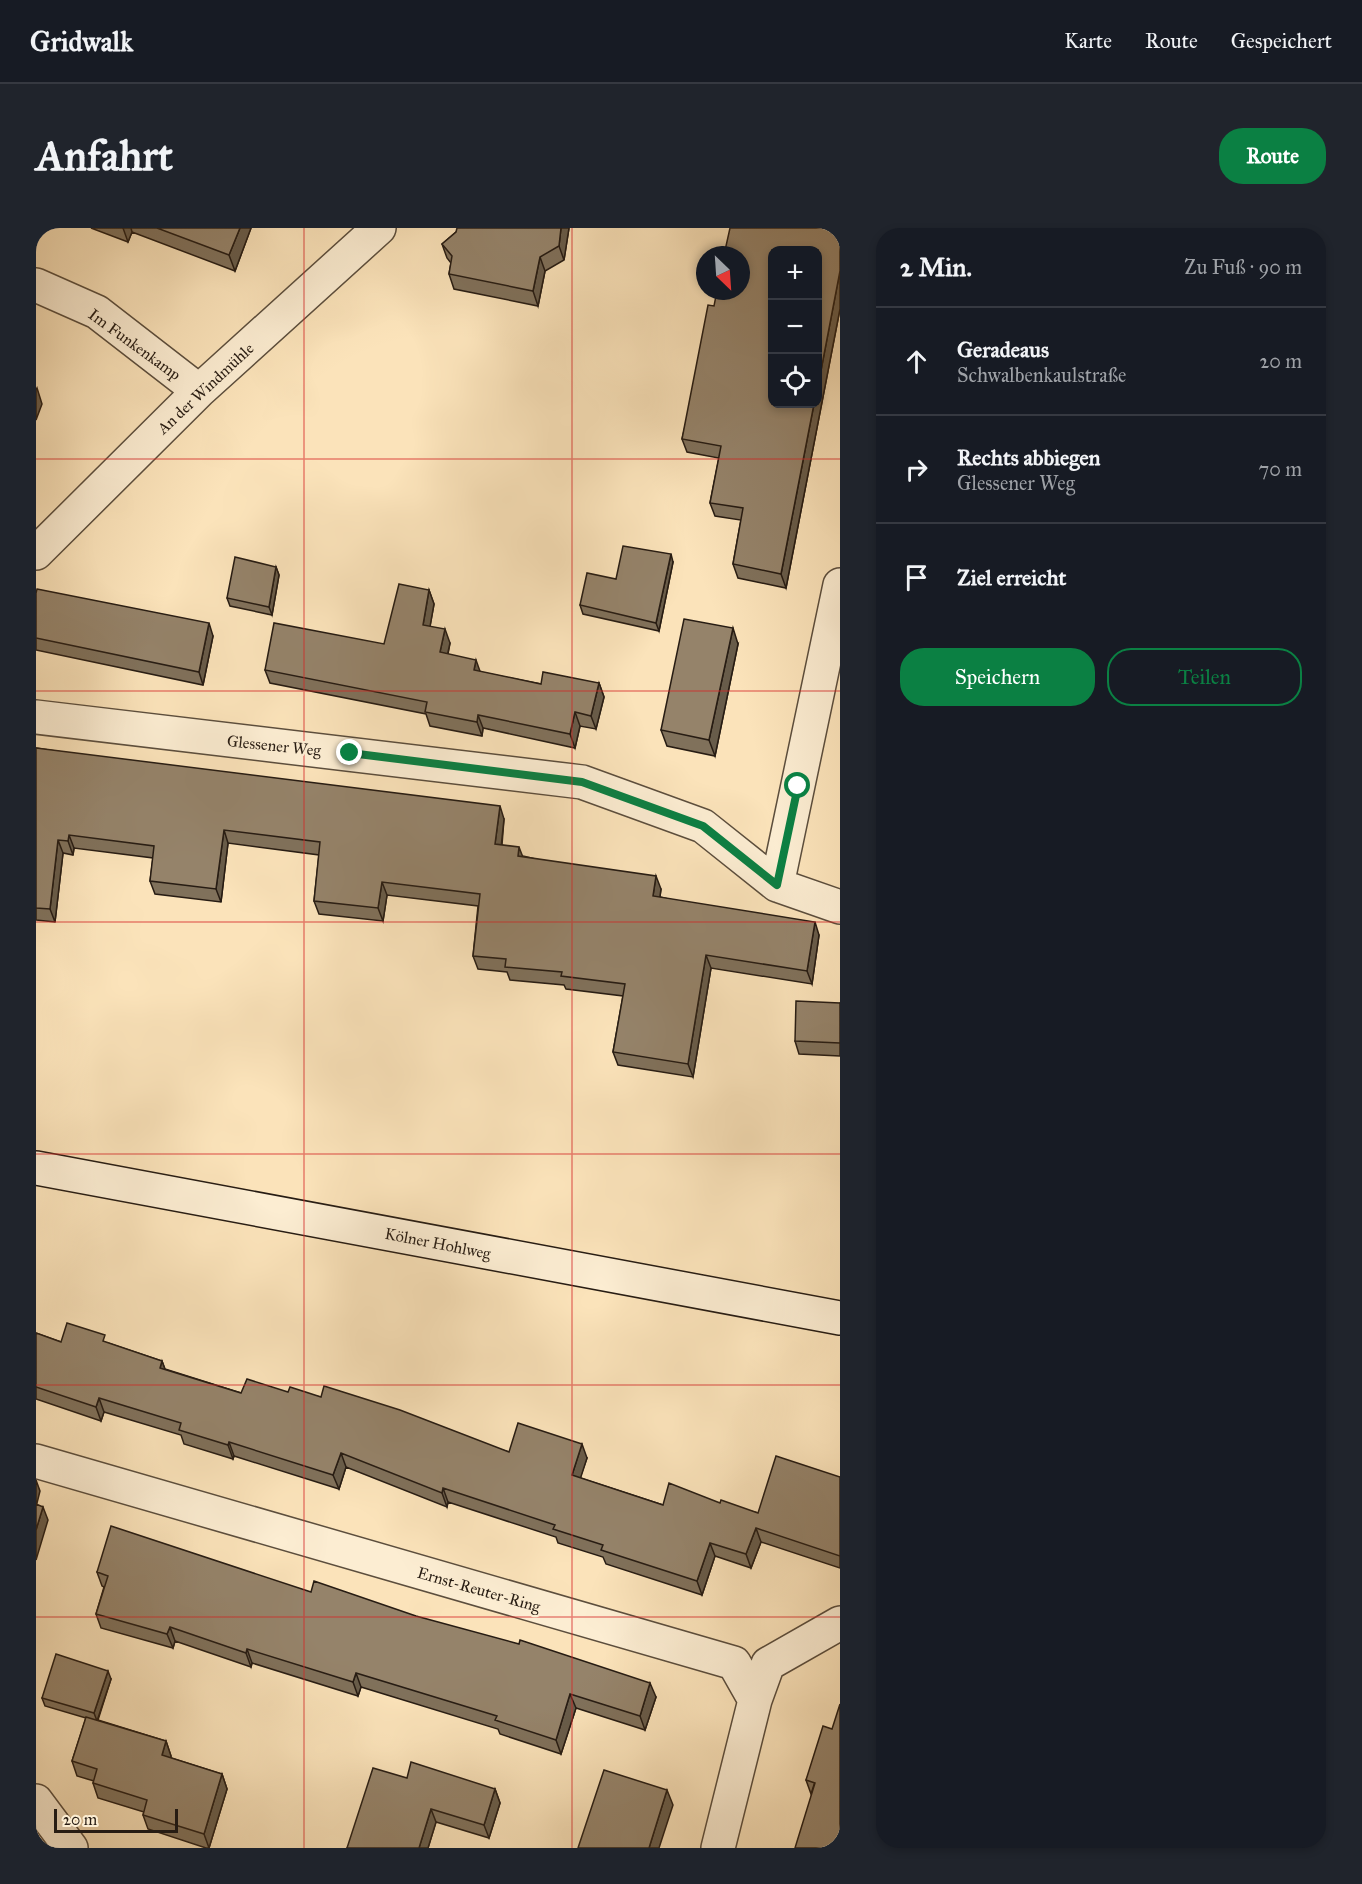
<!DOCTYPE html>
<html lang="de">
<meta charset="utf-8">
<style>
:root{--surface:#171b24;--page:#20242c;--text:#f1f3f6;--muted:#9ea1a6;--line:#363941;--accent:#0b8043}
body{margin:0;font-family:"IM FELL Great Primer",serif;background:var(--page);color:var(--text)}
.controls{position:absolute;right:18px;top:18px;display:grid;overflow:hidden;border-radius:12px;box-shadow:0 3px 9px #0003}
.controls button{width:54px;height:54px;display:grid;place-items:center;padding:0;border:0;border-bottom:2px solid var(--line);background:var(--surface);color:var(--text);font:30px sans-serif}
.compass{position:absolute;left:660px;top:18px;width:54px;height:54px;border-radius:50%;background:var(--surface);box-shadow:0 3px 9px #0003;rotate:155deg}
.scale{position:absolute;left:18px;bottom:15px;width:124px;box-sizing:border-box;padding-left:6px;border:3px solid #271c13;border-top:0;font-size:16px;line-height:21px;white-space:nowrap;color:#271c13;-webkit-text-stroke:4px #fcedd2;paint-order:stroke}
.stop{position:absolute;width:18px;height:18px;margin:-14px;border:4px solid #0b8043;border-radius:50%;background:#fff}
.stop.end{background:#0b8043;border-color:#fff;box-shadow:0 2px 6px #0008}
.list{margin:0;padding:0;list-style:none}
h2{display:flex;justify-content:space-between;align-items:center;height:78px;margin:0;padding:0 24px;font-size:26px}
h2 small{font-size:20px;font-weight:400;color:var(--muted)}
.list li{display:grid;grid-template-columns:39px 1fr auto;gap:18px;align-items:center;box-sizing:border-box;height:108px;padding:0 24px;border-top:2px solid var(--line)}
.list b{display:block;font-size:22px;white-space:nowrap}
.list p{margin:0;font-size:20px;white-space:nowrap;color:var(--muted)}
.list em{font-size:20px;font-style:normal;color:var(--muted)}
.actions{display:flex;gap:12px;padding:18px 24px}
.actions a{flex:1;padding:14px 0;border:2px solid var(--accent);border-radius:24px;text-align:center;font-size:21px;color:var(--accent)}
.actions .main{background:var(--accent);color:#fff}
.icon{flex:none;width:33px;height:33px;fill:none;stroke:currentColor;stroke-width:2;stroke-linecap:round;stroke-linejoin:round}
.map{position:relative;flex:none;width:804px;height:1620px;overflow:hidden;border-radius:24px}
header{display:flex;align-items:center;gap:36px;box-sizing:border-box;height:84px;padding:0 30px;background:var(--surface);border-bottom:2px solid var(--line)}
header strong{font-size:28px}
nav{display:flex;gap:33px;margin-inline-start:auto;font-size:21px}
.intro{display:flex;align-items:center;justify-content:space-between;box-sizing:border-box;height:144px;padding:0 36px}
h1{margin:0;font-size:42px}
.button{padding:15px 27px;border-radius:24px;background:var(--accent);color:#fff;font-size:21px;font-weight:700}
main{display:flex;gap:36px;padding:0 36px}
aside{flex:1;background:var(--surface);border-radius:24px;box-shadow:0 3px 9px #0003}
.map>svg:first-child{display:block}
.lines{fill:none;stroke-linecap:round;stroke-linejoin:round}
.minor-casing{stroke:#5c4e3d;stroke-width:36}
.secondary-casing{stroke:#271c13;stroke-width:36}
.minor{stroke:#fcedd2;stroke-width:33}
.secondary{stroke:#fcedd2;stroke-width:33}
.wall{fill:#80715b;stroke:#271c13;stroke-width:1.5}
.shaded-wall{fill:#685c4a;stroke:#271c13;stroke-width:1.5}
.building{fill:#95836a;stroke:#271c13;stroke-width:1.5}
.route{stroke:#0b8043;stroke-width:8}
.grid{fill:none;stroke:#d62828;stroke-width:1.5;stroke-opacity:0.55}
.labels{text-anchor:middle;stroke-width:4.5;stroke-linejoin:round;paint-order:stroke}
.street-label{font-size:16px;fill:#271c13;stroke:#fcedd2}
</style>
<header>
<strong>Gridwalk</strong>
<nav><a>Karte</a><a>Route</a><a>Gespeichert</a></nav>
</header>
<div class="intro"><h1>Anfahrt</h1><a class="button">Route</a></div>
<main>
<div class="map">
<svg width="804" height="1620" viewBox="0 0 804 1620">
<rect width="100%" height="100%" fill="#fbe3ba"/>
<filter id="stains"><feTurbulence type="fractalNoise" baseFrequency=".00333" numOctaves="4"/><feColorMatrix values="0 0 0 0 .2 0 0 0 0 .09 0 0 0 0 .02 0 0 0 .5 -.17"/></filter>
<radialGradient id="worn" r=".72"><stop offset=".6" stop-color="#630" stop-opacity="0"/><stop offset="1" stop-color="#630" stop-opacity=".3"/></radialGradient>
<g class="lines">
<defs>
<path id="minor" d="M0,57L61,84L163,163
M0,325L163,163L343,0
M0,489L546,554L667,598L741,657L804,679
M741,657L804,357
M0,1233L698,1435L719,1472L682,1620
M719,1472L732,1436L804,1395
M0,1573L35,1620"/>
<path id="secondary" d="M0,940L804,1090"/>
</defs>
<use href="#minor" class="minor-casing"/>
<use href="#secondary" class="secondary-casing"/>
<use href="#minor" class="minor"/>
<use href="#secondary" class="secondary"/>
</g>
<path class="wall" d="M55,0H215L199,43L96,4L92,14Z
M533,0L528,32L509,43L502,78L418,61L413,46L415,35L411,30L406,16L420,4Z
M804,0V81L750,360L702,350L697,336L705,292L679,288L674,275L683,230L651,224L646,211L678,78Z
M637,334L623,403L547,386L544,377L580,351Z
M240,339L243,347L236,387L194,378L191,370Z
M393,362L398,376L394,398L414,415L412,426L444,444L505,456L563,455L568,469L560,501L544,498L539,520L447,500L446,508L394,498L390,486L234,455L229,442L348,416Z
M0,365L177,408L167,457L0,422Z
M702,416L679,528L631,518L625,502Z
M0,520L468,591L466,617L487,628L625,661L624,669L783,707L776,756L675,740L657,849L582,837L577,824L587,768L530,761L528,757L474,752L471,744L442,741L437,728L442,678L351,667L347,693L283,686L278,673L283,627L192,615L185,674L119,666L114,653L117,630L38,620L37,627L27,625L19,694L0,692Z
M804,775V828L763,826L759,813Z
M0,1105L25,1114L72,1115L126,1133L129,1141L205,1165L252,1164L285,1169L473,1224L551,1230L544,1250L627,1277L684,1275L722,1285L804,1249V1340L725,1314L715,1340L679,1328L666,1367L570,1336L567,1329L522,1315L520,1309L412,1274L411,1279L310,1239L303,1261L198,1228L197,1231L148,1216L145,1207L68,1184L65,1193L0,1171Z
M61,1344L275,1364L620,1469L609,1502L540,1480L525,1526L464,1506L462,1501L325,1459L322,1468L216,1435L215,1439L139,1413L137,1420L65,1400L60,1386L68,1359L66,1358Z
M75,1451L62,1492L130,1513L135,1528V1530L186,1546L191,1561L173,1620H170L112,1601L107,1587L108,1584L62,1570L57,1555L58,1553L41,1548L36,1533L50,1490L9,1478L6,1470Z
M796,1501L775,1566L770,1552Z
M371,1550L459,1561L464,1575L453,1610L400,1594L392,1620H311Z"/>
<path class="shaded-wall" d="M87,0H95L96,4L92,14Z
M204,0H215L199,43L193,27Z
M525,0H533L528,32L523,18Z
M504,29L509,43L502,78L497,63Z
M804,43V81L750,360L745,346L778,176H782V158Z
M1,160L6,176L0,192V162Z
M635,326L637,334L623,403L620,395Z
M240,339L243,347L236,387L233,379Z
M393,362L398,376L392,410L387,397Z
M173,395L177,408L167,457L163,444Z
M697,400L702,416L679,528L673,512Z
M409,401L414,415L409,438L404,424Z
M440,432L445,446L438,442Z
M563,455L568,469L560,501L555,488Z
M539,484L544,498L539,520L534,506Z
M442,487L447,500L446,508L441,494Z
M464,578L468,591L464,629L459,616Z
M188,602L192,615L185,674L180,661Z
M33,607L38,620L37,627L32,613Z
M22,612L27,625L19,694L14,681Z
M483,619L488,632L482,628Z
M620,648L625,661L622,681L617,668Z
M346,654L351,667L347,693L342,680Z
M779,694L783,707L776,756L771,743Z
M670,727L675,740L657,849L652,836Z
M126,1133L131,1147L124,1140Z
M63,1170L68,1184L65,1193L60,1179Z
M193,1214L198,1228L197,1231L192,1217Z
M546,1216L551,1230L541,1261L536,1247Z
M305,1225L310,1239L303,1261L297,1247Z
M0,1252L4,1263L0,1279Z
M407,1260L412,1274L411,1279L406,1265Z
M7,1279L12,1292L0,1332V1302Z
M720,1300L725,1314L715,1340L710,1326Z
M674,1315L679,1328L666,1367L661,1353Z
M134,1399L139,1413L137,1420L131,1406Z
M211,1421L216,1435L215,1439L210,1425Z
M72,1443L75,1451L61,1493L58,1485Z
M320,1445L325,1459L322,1468L317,1454Z
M614,1455L620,1469L609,1502L604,1488Z
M534,1466L540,1480L525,1526L520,1512Z
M130,1513L135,1528L131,1542L126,1527Z
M186,1546L191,1561L173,1620L168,1606Z
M459,1561L464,1575L453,1610L448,1597Z
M631,1562L637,1577L623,1620H613Z
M395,1581L400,1594L392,1620H383Z"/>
<path class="building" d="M121,0H204L193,27Z
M421,0H525L523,18L504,29L497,63L413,46L416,28L406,16L420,4Z
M694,0H804V43L782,158V22H736V176H778L745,346L697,336L707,280L674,275L685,218L646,211L672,77L678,78L681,63H705V27H688Z
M587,318L635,326L620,395L544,377L551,345L580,351Z
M199,329L240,339L233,379L191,370Z
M363,356L393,362L387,397L409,401L404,424L440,432L438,442L505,456L507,444L563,455L555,488L539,484L534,506L442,487L441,494L389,484L391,474L229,442L238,395L348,416Z
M1,361L173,395L163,444L0,410V365Z
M648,391L697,400L673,512L625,502Z
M0,520L464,578L459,616L483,619L482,628L620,648L617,668L779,694L771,743L670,727L652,836L577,824L589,756L525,748L526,744L469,739L470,731L437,728L444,666L346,654L342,680L278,673L284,614L188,602L180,661L114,653L118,618L33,607L32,613L22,612L14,681L0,680Z
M760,773L804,775V815L759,813Z
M31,1095L69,1107L67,1113L126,1133L124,1140L205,1165L211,1151L252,1164L254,1159L285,1169L288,1158L364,1182L473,1224L482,1195L546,1216L536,1247L627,1277L633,1255L684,1275L685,1272L722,1285L740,1228L804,1249V1328L720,1300L710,1326L674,1315L661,1353L565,1322L567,1317L517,1301L519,1297L407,1260L406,1265L305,1225L297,1247L193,1214L192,1217L143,1202L145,1195L63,1170L60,1179L0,1159V1105L25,1114Z
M0,1276L7,1279L0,1302Z
M75,1298L275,1364L278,1353L380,1388L483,1416L484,1412L614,1455L604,1488L534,1466L520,1512L459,1492L461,1488L320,1445L317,1454L211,1421L210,1425L134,1399L131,1406L60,1386L72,1348L61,1344Z
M20,1426L72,1443L58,1485L6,1470Z
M804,1476V1620H759L779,1555L770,1552L787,1498L796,1501Z
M50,1489L130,1513L126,1527L186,1546L168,1606L107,1587L111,1572L57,1555L61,1541L36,1533Z
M375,1534L459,1561L448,1597L395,1581L383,1620H311L337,1540L371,1550Z
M568,1542L631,1562L613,1620H542Z"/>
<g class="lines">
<path class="route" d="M314,525L546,554L667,598L741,657L762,558"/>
</g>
<path class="grid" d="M268,0V1620M536,0V1620M0,231H804M0,463H804M0,694H804M0,926H804M0,1157H804M0,1389H804"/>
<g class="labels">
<g class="street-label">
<text transform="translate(99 116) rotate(36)" y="6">Im Funkenkamp</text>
<text transform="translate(169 160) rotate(-43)" y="6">An der Windmühle</text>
<text transform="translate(238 517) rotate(6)" y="6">Glessener Weg</text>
<text transform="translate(402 1015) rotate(11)" y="6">Kölner Hohlweg</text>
<text transform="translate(443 1361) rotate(16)" y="6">Ernst-Reuter-Ring</text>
</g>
</g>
<rect width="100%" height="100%" filter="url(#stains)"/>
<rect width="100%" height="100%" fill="url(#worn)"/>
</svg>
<div class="controls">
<button>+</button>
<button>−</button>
<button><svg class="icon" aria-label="locate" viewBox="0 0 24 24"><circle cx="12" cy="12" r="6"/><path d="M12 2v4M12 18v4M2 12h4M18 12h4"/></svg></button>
</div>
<svg class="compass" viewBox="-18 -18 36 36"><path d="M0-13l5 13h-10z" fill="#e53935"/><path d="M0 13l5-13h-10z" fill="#9ea1a6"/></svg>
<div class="scale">20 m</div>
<div class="stop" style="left:762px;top:558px"></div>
<div class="stop end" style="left:314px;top:525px"></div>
</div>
<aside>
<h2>2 Min.<small>Zu Fuß · 90 m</small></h2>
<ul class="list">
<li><svg class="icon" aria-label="ahead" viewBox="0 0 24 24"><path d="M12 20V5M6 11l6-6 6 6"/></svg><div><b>Geradeaus</b><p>Schwalbenkaulstraße</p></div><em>20 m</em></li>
<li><svg class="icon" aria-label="right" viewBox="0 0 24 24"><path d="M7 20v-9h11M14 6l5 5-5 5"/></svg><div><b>Rechts abbiegen</b><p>Glessener Weg</p></div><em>70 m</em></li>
<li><svg class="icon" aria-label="arrive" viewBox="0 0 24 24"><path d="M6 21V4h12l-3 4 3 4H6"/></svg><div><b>Ziel erreicht</b></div></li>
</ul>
<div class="actions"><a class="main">Speichern</a><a>Teilen</a></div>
</aside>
</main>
